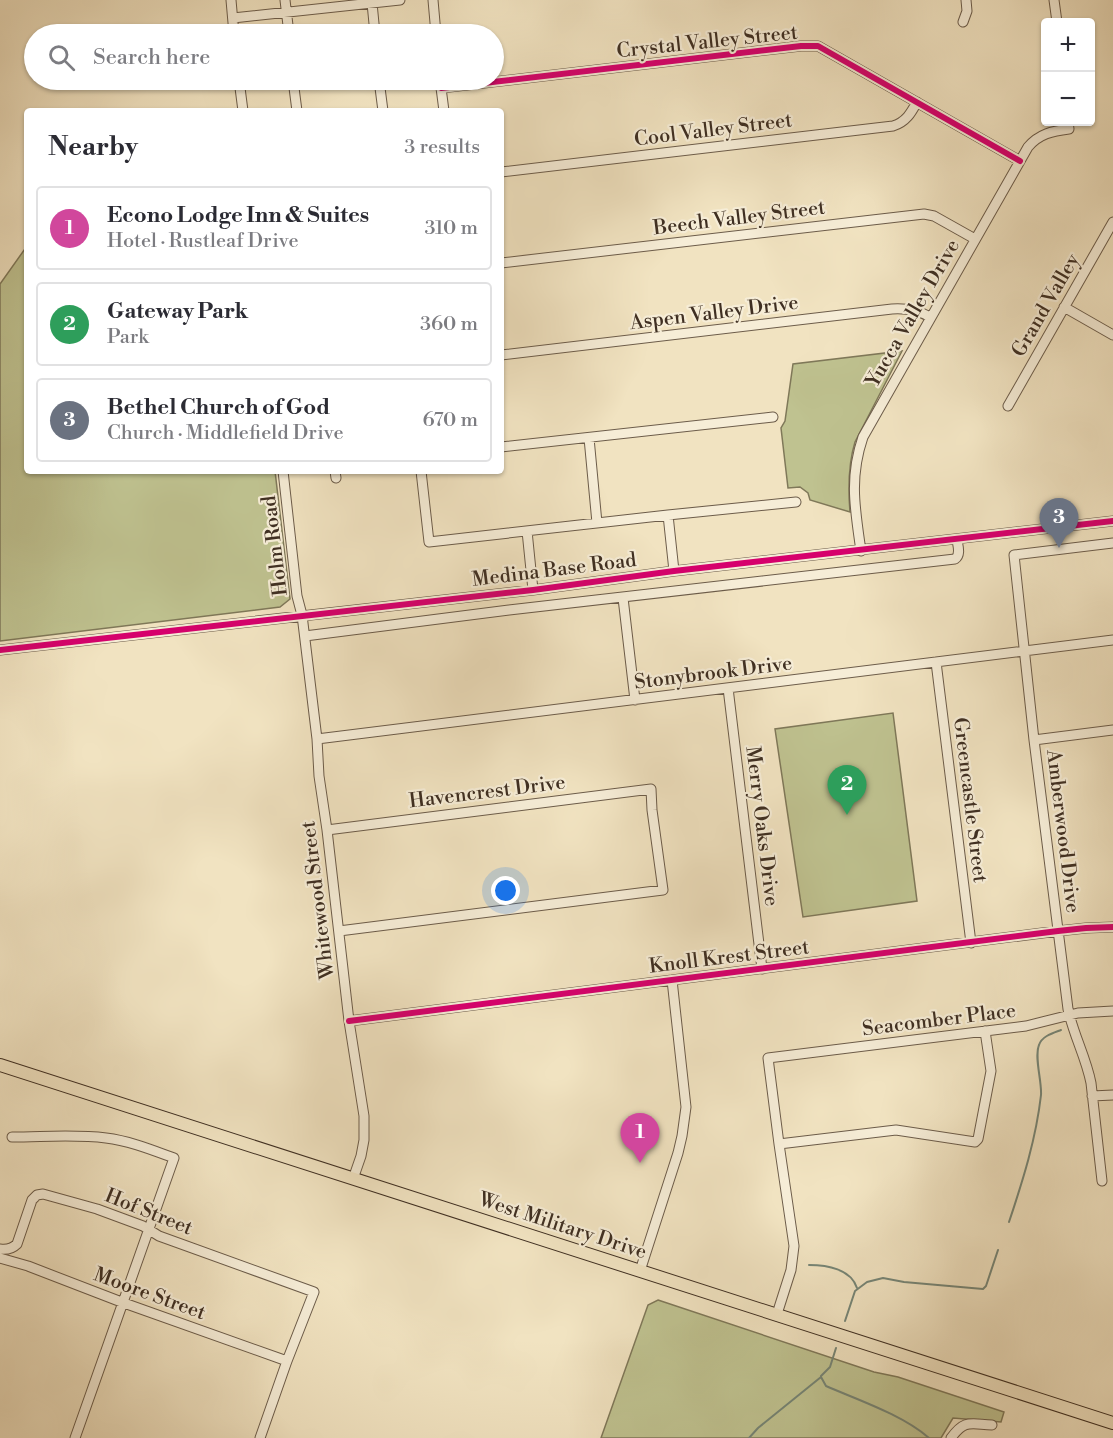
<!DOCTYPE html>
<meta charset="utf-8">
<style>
:root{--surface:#fff;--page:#f2f2f3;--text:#2b2b33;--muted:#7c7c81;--line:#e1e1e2;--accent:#8f2418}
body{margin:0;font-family:"Libre Bodoni",serif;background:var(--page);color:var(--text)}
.controls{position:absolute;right:18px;top:18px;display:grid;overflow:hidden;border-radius:6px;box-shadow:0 2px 4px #0004}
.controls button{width:54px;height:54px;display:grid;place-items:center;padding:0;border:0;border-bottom:2px solid var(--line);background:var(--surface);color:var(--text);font:30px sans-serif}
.you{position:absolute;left:506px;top:891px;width:21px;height:21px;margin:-15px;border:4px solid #fff;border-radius:50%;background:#1a73e8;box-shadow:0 0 0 9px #1a73e833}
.badge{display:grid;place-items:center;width:39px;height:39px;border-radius:50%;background:var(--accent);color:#fff;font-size:20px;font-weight:700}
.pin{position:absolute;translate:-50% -50px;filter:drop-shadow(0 2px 3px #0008)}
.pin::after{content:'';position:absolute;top:32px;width:21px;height:18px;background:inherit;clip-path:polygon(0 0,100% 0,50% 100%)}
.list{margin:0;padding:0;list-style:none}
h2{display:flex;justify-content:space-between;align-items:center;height:78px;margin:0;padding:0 24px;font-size:26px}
h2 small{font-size:20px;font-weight:400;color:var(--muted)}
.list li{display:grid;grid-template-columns:39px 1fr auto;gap:18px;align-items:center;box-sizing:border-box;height:84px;margin:0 12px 12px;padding:0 12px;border:2px solid var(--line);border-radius:6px}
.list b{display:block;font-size:22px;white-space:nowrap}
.list p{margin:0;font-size:20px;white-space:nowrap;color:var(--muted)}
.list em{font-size:20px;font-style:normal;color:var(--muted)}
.icon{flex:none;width:33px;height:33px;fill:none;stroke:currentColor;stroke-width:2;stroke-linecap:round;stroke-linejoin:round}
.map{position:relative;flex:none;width:1113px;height:1438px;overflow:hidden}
.search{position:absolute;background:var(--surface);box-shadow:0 2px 4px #0004;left:24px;top:24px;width:480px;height:66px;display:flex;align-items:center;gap:15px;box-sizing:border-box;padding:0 21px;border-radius:33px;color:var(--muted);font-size:22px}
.panel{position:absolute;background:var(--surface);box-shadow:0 2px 4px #0004;left:24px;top:108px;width:480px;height:366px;border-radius:6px}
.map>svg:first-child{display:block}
.green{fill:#bfc290;stroke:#7f7859;stroke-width:1.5}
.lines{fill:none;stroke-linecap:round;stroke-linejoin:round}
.stream{stroke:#768576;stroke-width:2}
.minor-casing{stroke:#6c5c4a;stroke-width:11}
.major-casing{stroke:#3f2f22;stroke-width:14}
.minor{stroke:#f6edd7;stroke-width:9}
.major{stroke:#f1e3c1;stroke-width:12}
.cycleway-casing{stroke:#f6edd7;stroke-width:10}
.cycleway{stroke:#d6006c;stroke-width:6}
.labels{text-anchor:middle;stroke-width:4.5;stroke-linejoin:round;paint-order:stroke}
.street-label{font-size:20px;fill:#3f2f22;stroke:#f6edd7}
</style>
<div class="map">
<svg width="1113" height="1438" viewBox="0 0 1113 1438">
<rect width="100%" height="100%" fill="#f1e3c1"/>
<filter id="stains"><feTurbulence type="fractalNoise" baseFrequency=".00333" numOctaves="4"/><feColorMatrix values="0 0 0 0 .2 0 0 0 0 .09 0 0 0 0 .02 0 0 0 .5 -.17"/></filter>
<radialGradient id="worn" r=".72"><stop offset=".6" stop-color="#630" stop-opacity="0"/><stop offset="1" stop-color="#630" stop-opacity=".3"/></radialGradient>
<path class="green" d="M27,246V471H275L290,599L280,607L0,641V284Z
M902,351L855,442C848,465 848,488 850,512L810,500L808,493L800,487L788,488L781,428L785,421L793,364Z
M893,713L917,901L803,917L775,729Z
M658,1300L874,1372L898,1377L1004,1412L1001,1422L953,1418L941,1438H601L648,1305Z"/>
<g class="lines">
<path class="stream" d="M1009,1222C1023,1180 1036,1139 1041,1095C1042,1081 1034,1057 1039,1045C1042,1036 1053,1033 1061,1030
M809,1265C827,1265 851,1269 857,1288
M845,1321L855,1291L867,1282L883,1278L904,1282L983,1289L986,1286L998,1250
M821,1376L830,1367L836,1348
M749,1438L758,1428L821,1377L826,1386C858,1400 903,1415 929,1438"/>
<defs>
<path id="minor" d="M231,0L234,34
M285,0L289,34
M433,0L436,34
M1054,0L1057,22
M372,3L375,34
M233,18L400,0
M963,22L967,11L966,0
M239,80L243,111
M293,80L297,111
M379,80L383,111
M440,80L444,111
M441,88L801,46H818L1020,161
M501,172L893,126C906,122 911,113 917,102
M501,263L924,214L934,216L975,239
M1064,307L1113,335
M501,355L892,309C907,308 918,310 930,317
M1008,406L1113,222
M589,438L597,523
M501,447L773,417
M283,471L297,596L302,615L317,739L319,776L327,830L349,1021L364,1116V1140L361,1156L353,1179
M335,471L336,478
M421,471L429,542L668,515L796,502
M668,515L674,571
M527,531L533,590
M861,551C855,509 849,478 863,437L1028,147C1039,134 1052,131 1069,129L1068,122
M623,598L635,700
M305,636L509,610L955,559C961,555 958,546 957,540
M0,650L533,590L674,571L1113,521
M936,662L971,943
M728,688L762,969
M317,739L1113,640
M1034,740L1113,730
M327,830L651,789L652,810L663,890L339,931
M349,1021L1058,931L1086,928L1113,927
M1092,1096L1113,1095
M12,1137C43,1137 75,1134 106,1138C130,1141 152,1150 174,1158L75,1438
M779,1144L896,1130L975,1142L978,1139L991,1071L985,1031
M1102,1181L1091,1083C1086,1057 1073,1034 1068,1009L1034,740L1014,555L1113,543
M0,1249C7,1250 12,1249 17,1244L32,1200L37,1195L43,1194L97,1209L143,1226L159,1236L314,1292L287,1361L260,1438
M0,1258L28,1266L124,1303L287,1361
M640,1271L678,1153L682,1136L686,1107L672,980
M777,1314L791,1270L794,1246L779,1144L768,1058L1026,1026L1078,1013L1113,1011
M951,1438C965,1419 970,1424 992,1425"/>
<path id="major" d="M0,1065L1113,1423"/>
</defs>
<use href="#minor" class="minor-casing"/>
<use href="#major" class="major-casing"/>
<use href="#minor" class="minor"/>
<use href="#major" class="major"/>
<defs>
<path id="cycleway" d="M441,88L801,46H818L1020,161
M0,650L533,590L674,571L1113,521
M349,1021L1058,931L1086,928L1113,927"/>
</defs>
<use href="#cycleway" class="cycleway-casing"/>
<use href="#cycleway" class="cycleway"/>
</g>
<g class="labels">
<g class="street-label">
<text transform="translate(707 41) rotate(-6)" y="7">Crystal Valley Street</text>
<text transform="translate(713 129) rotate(-7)" y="7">Cool Valley Street</text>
<text transform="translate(739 217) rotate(-7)" y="7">Beech Valley Street</text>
<text transform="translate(1045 305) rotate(-60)" y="7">Grand Valley</text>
<text transform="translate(714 312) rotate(-7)" y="7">Aspen Valley Drive</text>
<text transform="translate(912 313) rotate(-60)" y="7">Yucca Valley Drive</text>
<text transform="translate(274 546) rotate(-97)" y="7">Holm Road</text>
<text transform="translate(554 569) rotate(-7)" y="7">Medina Base Road</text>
<text transform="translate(713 672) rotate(-7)" y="7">Stonybrook Drive</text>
<text transform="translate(487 791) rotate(-7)" y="7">Havencrest Drive</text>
<text transform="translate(971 800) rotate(83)" y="7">Greencastle Street</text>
<text transform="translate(763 826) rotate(83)" y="7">Merry Oaks Drive</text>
<text transform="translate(1064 831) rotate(83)" y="7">Amberwood Drive</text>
<text transform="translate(317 900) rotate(-97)" y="7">Whitewood Street</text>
<text transform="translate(729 956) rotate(-7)" y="7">Knoll Krest Street</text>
<text transform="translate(939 1019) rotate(-7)" y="7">Seacomber Place</text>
<text transform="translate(149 1211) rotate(22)" y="7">Hof Street</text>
<text transform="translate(563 1225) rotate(18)" y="7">West Military Drive</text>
<text transform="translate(150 1293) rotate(20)" y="7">Moore Street</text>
</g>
</g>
<rect width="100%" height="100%" filter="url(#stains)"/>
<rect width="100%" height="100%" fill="url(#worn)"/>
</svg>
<div class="controls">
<button>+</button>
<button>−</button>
</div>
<div class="you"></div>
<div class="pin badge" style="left:640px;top:1163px;background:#d1479c">1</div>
<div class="pin badge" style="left:847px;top:815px;background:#2e9e5b">2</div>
<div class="pin badge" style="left:1059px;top:548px;background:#6b7280">3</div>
<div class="search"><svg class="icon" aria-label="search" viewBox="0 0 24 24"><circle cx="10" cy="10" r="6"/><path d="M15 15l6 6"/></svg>Search here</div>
<section class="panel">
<h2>Nearby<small>3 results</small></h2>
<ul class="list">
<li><span class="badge" style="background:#d1479c">1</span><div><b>Econo Lodge Inn &amp; Suites</b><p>Hotel · Rustleaf Drive</p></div><em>310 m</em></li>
<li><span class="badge" style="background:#2e9e5b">2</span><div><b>Gateway Park</b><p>Park</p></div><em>360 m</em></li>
<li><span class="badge" style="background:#6b7280">3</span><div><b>Bethel Church of God</b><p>Church · Middlefield Drive</p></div><em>670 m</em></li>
</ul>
</section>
</div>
